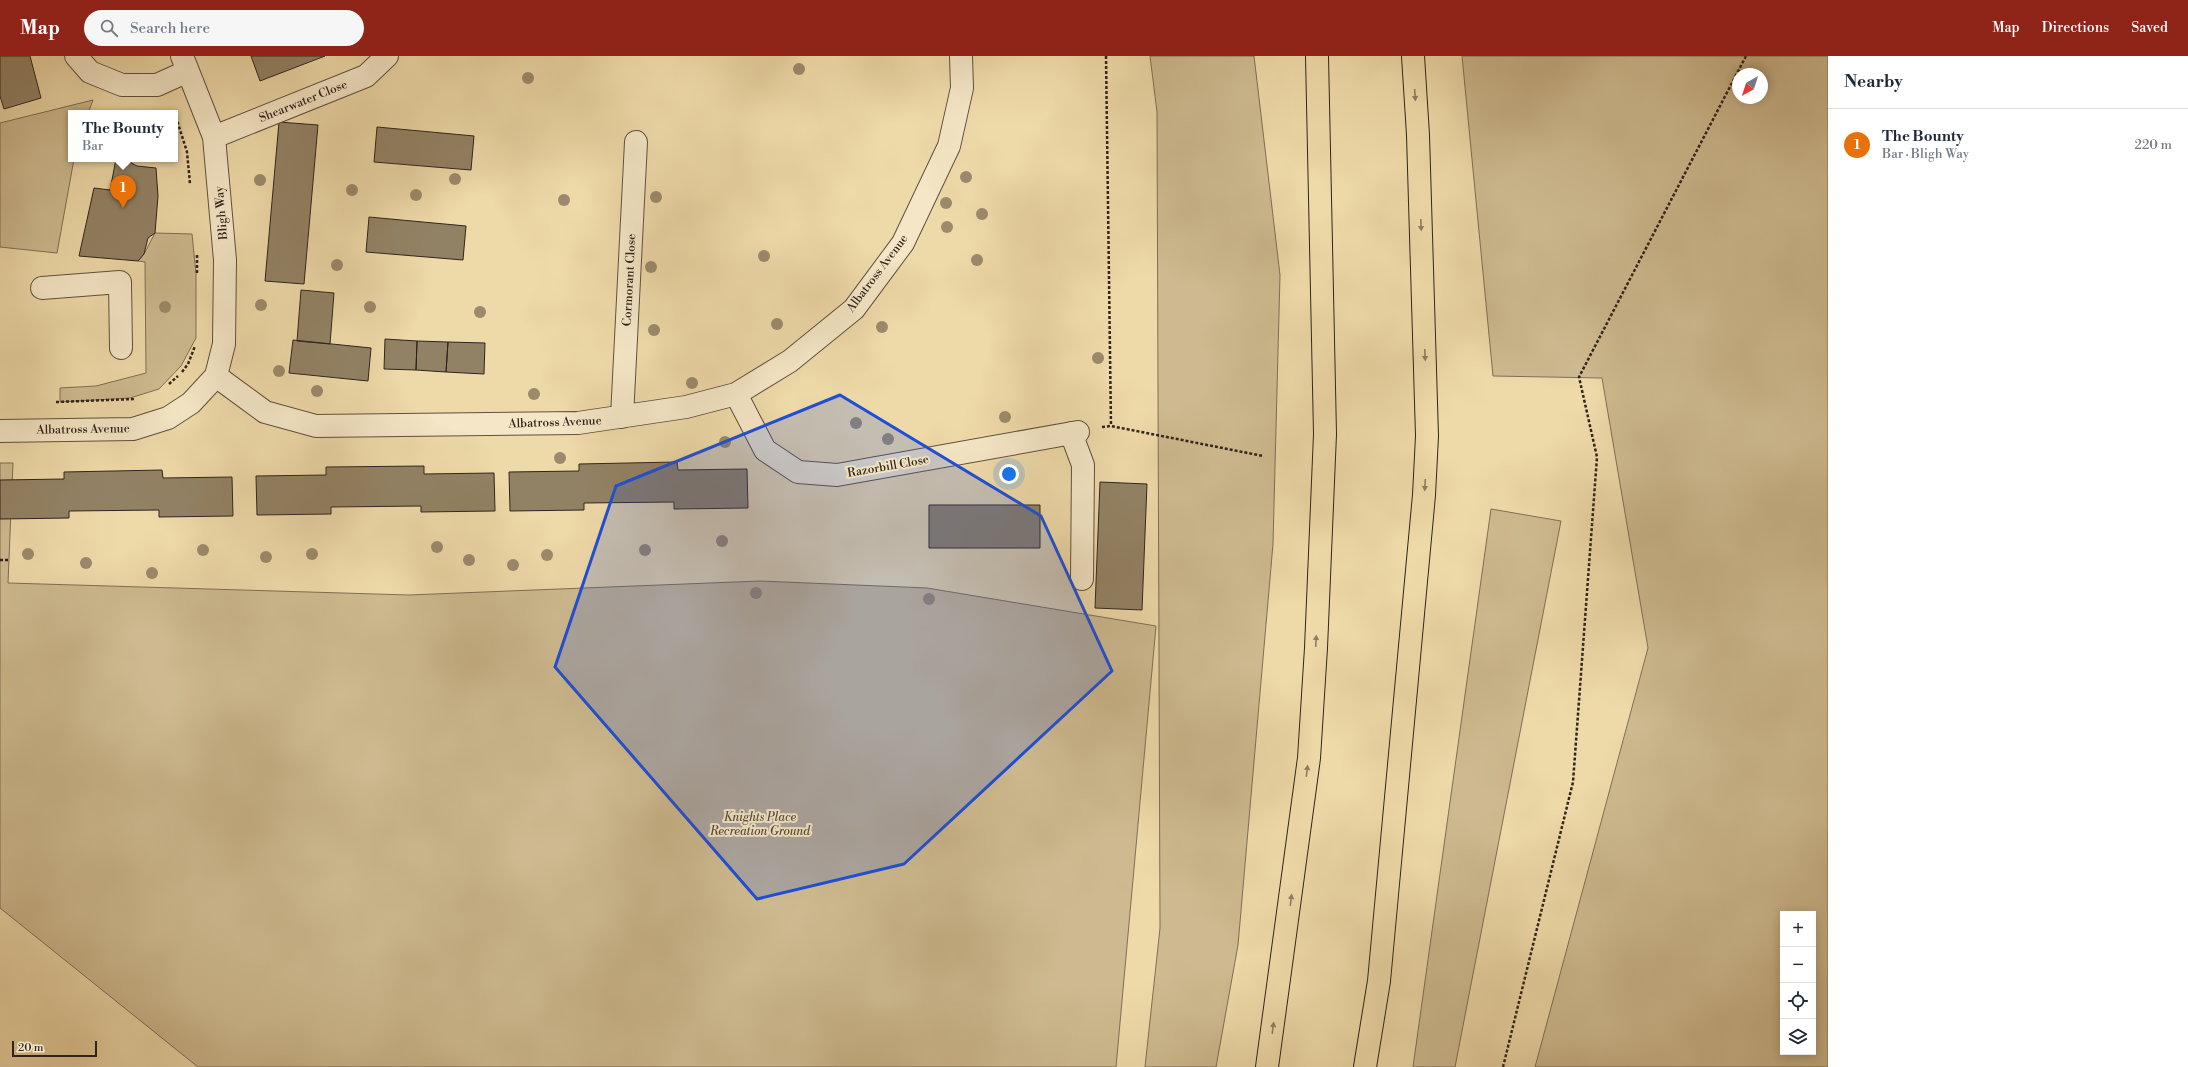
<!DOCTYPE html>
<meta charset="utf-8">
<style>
:root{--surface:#fff;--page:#f6f6f7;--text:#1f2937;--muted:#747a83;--line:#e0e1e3;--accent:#8f2418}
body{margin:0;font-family:"Libre Bodoni",serif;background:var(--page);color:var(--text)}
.controls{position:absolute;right:12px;bottom:12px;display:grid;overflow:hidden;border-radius:0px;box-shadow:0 2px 10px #0003}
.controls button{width:36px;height:36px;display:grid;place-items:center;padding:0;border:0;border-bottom:1px solid var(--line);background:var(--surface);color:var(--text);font:20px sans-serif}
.compass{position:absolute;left:1732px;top:12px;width:36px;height:36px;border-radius:50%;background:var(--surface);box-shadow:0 2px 10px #0003;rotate:219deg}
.scale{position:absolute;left:12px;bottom:10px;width:85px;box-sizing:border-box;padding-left:4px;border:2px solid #2f241d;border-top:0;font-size:11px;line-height:14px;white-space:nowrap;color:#2f241d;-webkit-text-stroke:3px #f4e6c6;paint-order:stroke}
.you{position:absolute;left:1009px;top:418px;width:14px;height:14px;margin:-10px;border:3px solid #fff;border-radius:50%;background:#1a73e8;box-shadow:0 0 0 6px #1a73e833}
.badge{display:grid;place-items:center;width:26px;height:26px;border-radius:50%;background:var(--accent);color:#fff;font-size:13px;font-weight:700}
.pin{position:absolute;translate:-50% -33px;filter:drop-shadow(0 1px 2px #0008)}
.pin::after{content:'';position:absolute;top:21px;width:14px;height:12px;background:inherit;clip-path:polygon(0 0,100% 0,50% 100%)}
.popup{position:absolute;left:68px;top:54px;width:110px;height:52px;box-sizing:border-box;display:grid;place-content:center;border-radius:0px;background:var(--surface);filter:drop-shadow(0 1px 3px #0005);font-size:13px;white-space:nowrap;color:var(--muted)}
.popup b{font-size:15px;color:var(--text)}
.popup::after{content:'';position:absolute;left:50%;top:100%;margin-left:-8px;border:8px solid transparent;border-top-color:var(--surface)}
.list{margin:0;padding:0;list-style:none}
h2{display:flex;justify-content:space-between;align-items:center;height:52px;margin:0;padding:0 16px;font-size:17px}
h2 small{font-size:13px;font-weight:400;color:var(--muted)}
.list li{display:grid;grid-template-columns:26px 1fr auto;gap:12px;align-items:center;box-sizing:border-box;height:72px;padding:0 16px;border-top:1px solid var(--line)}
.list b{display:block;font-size:15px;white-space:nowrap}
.list p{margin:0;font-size:13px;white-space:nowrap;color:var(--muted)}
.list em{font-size:13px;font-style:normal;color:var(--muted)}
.icon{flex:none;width:22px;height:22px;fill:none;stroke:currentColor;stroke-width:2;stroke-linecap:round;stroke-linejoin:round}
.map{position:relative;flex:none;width:1828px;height:1011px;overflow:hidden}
header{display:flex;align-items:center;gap:24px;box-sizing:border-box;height:56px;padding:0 20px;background:var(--accent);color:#fff}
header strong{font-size:19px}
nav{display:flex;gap:22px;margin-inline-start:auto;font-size:14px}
.search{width:280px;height:36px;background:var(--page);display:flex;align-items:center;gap:10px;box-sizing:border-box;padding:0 14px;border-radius:22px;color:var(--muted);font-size:15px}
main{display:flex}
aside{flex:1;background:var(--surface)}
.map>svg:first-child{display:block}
.green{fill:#ceba90;stroke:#7e6f56;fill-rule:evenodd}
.building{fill:#928265;stroke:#2f241d}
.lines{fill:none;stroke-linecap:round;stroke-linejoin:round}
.minor-casing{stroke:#5f5140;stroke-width:24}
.highway-casing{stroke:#2f241d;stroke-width:24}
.path{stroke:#2f241d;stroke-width:2.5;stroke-dasharray:3 2;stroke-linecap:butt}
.minor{stroke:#f4e6c6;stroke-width:22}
.highway{stroke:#eed9a8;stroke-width:22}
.tree{fill:#9b8a6c}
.oneway{fill:#8e7e62}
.marked{fill:#1d4ed8;fill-opacity:0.2;stroke:#1d4ed8;stroke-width:3;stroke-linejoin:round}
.labels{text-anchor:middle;stroke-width:4;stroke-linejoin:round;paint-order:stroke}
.street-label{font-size:12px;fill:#2f241d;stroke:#f4e6c6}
.park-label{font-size:12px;font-style:italic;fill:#574a3a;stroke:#f4e6c6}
</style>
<header>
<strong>Map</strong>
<div class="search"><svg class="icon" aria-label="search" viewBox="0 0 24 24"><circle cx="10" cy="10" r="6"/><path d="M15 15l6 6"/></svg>Search here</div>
<nav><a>Map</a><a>Directions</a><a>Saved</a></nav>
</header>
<main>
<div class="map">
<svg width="1828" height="1011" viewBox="0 0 1828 1011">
<rect width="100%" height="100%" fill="#eed9a8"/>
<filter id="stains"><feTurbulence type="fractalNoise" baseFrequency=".005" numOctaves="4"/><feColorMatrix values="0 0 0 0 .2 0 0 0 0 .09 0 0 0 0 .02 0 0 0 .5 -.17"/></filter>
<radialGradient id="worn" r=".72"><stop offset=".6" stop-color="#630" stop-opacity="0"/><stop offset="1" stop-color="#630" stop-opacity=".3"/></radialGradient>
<path class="green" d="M1150,0H1254L1280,219L1273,488L1238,889L1216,1011H1145L1160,872L1157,56Z
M1462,0H1828V1011H1535L1648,592L1602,322L1493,320ZM1738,18H1762V42H1738ZM1783,858H1813V996H1783Z
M93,44L88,57H71V103H74L57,197L0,191V67Z
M155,177L192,178L196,218V282L181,310L159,333L130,342L60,346V332L96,330L146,317L145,206L138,205L144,198Z
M0,407H13L8,527L409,539L760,525L927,532L1156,570L1116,1011H198L0,852Z
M1491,453L1561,465L1455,1011H1413Z"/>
<path class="building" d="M0,0H30L41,42L4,53L0,40Z
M251,0H325L260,25Z
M279,66L318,69L304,228L265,225Z
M377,71L474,80L471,114L374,106Z
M116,103H124L137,110L156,112L158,140L155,177L148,182L144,198L138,205L79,200L94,132L110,134Z
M369,161L466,170L463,204L366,196Z
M301,234L334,237L330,288L297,285Z
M385,283L417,285L416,314L384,313Z
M293,284L371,292L368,325L289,317Z
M417,285L448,286L446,316L416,314Z
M448,286L485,287L484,318L446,316Z
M677,406L678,414L747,413L748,452L674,453V446L584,447V454L510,455L509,416L579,415V408Z
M424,410V418L494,417L495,455L421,456V450L331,451V458L257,459L256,420L326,419V411Z
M162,414L163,422L232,421L233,460L159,461V454L69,455V462L0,463V424L64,423V416Z
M1100,426L1147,428L1142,554L1095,552Z
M929,449H1040V492H929Z"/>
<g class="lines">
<defs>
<path id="minor" d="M76,0L90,16L122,29H157L188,15
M214,81L366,20L387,0
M42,232L120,226L121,292
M216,320L265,356L316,370L578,367L686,351L736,338L790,305L854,253L903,187L949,90L962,32L961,0
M736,338L765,394L798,416L837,419L1078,376
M622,361L636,86
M0,375L133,373L168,362L191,347L216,320L224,288L225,204L214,81L182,0
M1071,377L1083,409L1082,523"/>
<path id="highway" d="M1267,1011L1309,702L1316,592L1325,378L1317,0
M1365,1011L1379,925L1424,439L1427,380L1418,79L1413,0"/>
</defs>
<use href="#minor" class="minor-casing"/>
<use href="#highway" class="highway-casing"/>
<path class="path" d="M1106,0L1111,370
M176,61L187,96L190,128
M197,199V218
M182,316L188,308L195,290
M169,328L178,320
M56,346L135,343
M1102,371L1111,370L1263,400
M0,504H9
M1503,1011L1573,726L1597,401L1579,321L1746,0"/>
<use href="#minor" class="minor"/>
<use href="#highway" class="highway"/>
</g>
<g class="tree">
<circle cx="799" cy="13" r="6"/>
<circle cx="528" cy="22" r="6"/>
<circle cx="966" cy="121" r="6"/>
<circle cx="455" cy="123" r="6"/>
<circle cx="260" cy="124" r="6"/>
<circle cx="352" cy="134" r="6"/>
<circle cx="416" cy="139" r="6"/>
<circle cx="656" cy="141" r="6"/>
<circle cx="564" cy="144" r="6"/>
<circle cx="946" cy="147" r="6"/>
<circle cx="982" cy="158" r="6"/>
<circle cx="947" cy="171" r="6"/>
<circle cx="764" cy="200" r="6"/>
<circle cx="977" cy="204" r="6"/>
<circle cx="337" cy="209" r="6"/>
<circle cx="651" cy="211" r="6"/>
<circle cx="261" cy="249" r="6"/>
<circle cx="165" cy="251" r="6"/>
<circle cx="370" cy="251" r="6"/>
<circle cx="480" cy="256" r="6"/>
<circle cx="777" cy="268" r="6"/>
<circle cx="882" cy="271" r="6"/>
<circle cx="654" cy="274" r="6"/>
<circle cx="1098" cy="302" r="6"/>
<circle cx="279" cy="315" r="6"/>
<circle cx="692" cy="327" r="6"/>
<circle cx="317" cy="335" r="6"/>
<circle cx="534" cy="338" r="6"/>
<circle cx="1005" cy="361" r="6"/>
<circle cx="856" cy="367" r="6"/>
<circle cx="888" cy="383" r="6"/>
<circle cx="725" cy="386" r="6"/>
<circle cx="560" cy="402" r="6"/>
<circle cx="722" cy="485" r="6"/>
<circle cx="437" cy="491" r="6"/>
<circle cx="203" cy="494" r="6"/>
<circle cx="645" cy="494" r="6"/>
<circle cx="28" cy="498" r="6"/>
<circle cx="312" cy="498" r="6"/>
<circle cx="547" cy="499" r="6"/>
<circle cx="266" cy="501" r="6"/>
<circle cx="469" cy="504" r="6"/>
<circle cx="86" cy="507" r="6"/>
<circle cx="513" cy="509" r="6"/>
<circle cx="152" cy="517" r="6"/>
<circle cx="756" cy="537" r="6"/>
<circle cx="929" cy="543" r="6"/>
</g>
<defs><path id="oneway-solid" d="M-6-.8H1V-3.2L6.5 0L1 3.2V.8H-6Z"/></defs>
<g class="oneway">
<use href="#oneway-solid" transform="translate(1415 39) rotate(86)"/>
<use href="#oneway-solid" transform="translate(1421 169) rotate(88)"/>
<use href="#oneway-solid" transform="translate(1425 299) rotate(88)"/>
<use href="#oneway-solid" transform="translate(1425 429) rotate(93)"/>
<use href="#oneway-solid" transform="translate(1316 585) rotate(-87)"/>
<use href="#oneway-solid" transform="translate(1307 715) rotate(-83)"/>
<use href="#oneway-solid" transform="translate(1291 844) rotate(-83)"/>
<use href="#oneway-solid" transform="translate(1273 972) rotate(-82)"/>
</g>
<path class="marked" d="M840,339L1041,460L1112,615L904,808L757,843L555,611L616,430Z"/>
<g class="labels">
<g class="street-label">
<text transform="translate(303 45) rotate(-22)" y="4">Shearwater Close</text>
<text transform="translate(221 157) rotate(-95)" y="4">Bligh Way</text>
<text transform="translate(877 217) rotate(-53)" y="4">Albatross Avenue</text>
<text transform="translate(629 224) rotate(-87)" y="4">Cormorant Close</text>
<text transform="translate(555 366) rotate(-2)" y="4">Albatross Avenue</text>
<text transform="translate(83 373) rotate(-1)" y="4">Albatross Avenue</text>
<text transform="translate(888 410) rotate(-10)" y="4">Razorbill Close</text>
</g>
<g class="park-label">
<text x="760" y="765">Knights Place<tspan x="760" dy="14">Recreation Ground</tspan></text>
</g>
</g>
<rect width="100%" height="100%" filter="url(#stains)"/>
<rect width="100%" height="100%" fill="url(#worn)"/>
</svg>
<div class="controls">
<button>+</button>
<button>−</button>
<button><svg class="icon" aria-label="locate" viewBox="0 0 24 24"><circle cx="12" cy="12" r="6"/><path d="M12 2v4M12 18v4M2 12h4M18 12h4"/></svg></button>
<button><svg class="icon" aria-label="layers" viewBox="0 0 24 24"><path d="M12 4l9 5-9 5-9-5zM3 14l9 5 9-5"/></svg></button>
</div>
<svg class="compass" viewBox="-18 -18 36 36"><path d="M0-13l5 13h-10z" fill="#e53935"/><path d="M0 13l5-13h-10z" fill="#747a83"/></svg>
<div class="scale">20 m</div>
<div class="you"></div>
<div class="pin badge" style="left:123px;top:152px;background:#e8710a">1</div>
<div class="popup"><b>The Bounty</b>Bar</div>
</div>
<aside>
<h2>Nearby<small></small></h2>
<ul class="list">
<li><span class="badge" style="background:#e8710a">1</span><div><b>The Bounty</b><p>Bar · Bligh Way</p></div><em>220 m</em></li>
</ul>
</aside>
</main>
